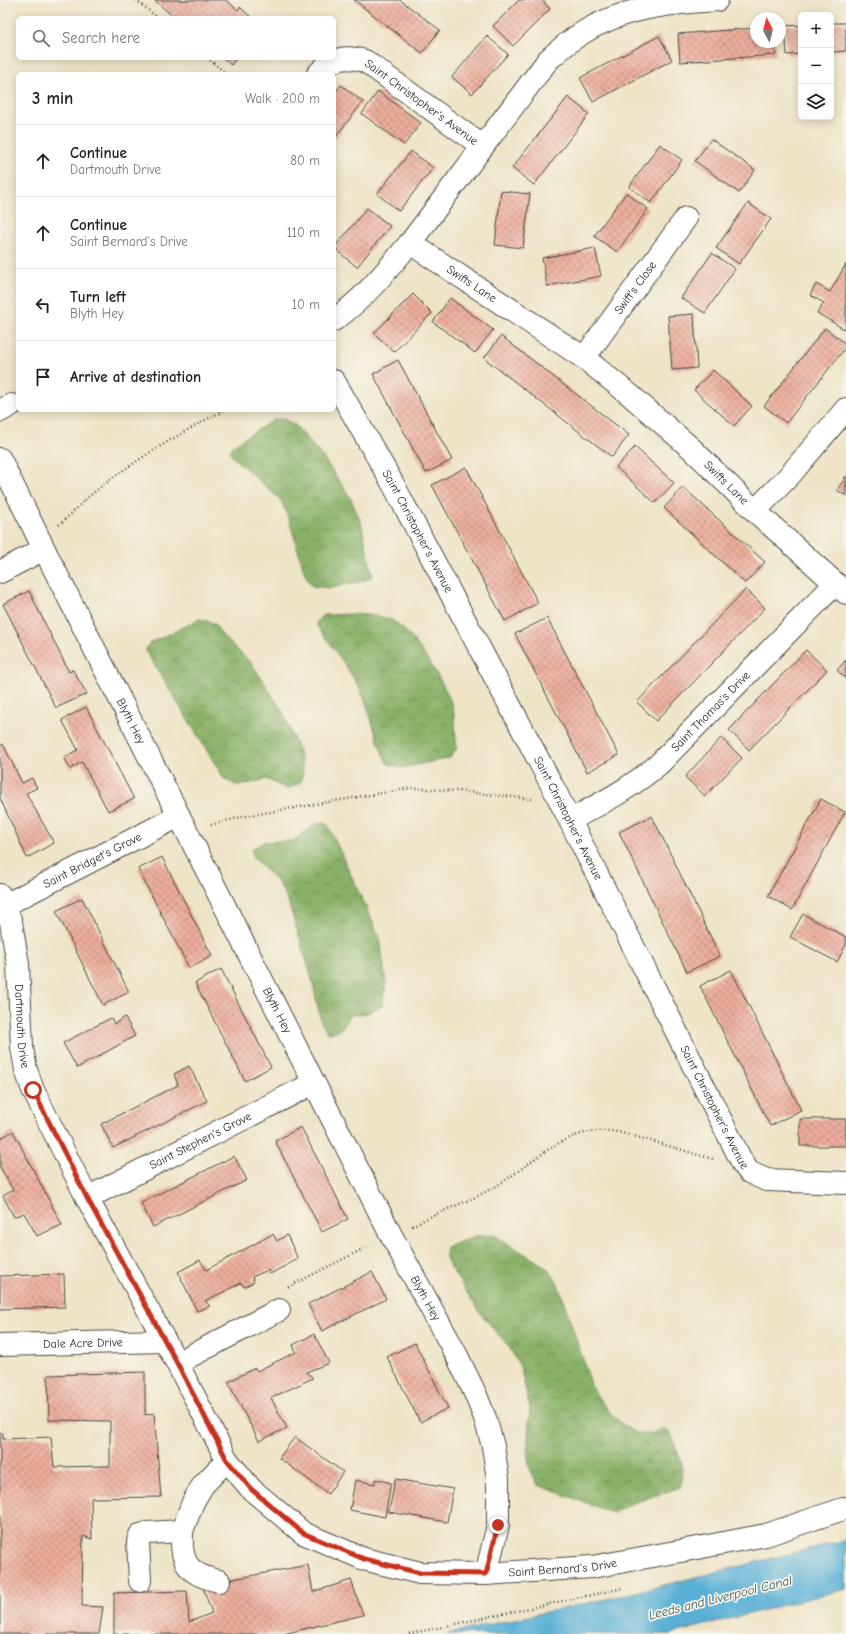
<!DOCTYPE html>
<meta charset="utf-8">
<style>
:root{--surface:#fff;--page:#f6f6f6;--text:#222;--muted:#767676;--line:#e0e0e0}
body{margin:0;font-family:"Comic Neue",sans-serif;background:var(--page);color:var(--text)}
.controls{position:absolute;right:12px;top:12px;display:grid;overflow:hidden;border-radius:6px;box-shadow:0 2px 10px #0003}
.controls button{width:36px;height:36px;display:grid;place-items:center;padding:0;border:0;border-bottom:1px solid var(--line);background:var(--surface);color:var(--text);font:20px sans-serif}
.compass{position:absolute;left:750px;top:12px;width:36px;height:36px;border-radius:50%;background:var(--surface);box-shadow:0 2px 10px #0003;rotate:353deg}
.stop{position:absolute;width:12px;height:12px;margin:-9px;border:3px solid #c8321e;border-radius:50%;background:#fff}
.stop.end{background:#c8321e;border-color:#fff;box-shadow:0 1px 4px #0008}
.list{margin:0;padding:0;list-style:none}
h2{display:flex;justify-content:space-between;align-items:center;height:52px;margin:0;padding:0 16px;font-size:17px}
h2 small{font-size:13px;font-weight:400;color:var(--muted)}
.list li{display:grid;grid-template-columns:26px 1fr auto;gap:12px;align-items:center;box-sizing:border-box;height:72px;padding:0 16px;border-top:1px solid var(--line)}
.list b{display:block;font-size:15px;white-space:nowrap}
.list p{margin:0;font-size:13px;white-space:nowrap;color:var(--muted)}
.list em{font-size:13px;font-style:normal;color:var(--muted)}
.icon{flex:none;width:22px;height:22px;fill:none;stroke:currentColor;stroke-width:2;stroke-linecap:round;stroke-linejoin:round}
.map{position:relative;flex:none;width:846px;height:1634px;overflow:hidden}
.search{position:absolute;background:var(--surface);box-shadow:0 2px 10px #0003;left:16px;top:16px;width:320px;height:44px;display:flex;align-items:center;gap:10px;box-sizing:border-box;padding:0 14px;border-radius:6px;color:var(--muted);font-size:15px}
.panel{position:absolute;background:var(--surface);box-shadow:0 2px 10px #0003;left:16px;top:72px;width:320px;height:340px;border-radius:6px}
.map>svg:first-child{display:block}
.forest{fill:url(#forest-crowns);stroke:#5a6e4a}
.water{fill:#59b0d6;stroke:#426e80}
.building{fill:url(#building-cross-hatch)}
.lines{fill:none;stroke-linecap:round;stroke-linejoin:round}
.minor-casing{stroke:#484742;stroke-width:24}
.path{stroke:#484742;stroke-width:2.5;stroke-dasharray:1 3;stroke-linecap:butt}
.minor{stroke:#fff;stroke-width:22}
.route{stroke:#c8321e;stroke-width:5}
.labels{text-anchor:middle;stroke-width:3.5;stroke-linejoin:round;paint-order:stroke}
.street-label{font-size:12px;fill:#2b2b2b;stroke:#f7f3e8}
.water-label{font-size:13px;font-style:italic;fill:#3b5a67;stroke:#f7f3e8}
</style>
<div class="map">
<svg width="846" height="1634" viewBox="0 0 846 1634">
<defs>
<pattern id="forest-crowns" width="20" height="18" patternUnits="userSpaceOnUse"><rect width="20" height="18" fill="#89b168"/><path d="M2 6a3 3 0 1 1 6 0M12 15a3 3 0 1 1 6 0" fill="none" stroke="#709056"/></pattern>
<pattern id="building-cross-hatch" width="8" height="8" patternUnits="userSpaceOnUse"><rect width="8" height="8" fill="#edae9c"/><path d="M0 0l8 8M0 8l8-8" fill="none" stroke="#c08e7f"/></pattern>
</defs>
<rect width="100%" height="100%" fill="#f7f3e8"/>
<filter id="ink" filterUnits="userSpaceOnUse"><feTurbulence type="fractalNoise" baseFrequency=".025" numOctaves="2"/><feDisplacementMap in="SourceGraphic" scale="8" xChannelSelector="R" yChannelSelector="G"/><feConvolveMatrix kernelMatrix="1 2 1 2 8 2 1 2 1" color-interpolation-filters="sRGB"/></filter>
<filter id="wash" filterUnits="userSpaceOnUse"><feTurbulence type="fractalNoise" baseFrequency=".012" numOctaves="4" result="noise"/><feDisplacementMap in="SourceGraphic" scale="16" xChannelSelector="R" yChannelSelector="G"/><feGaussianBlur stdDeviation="0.9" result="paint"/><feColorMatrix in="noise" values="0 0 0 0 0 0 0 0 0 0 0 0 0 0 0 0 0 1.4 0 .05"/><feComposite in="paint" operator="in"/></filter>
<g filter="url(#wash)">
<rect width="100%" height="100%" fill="#eee4c6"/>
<path class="forest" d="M275,419H283L294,424L322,456L350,497L361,522L373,576L363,581L331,588L312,586L305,574L289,519L280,499L234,458L230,452L232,446Z
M352,614C364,615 378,615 389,619C410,626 445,684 452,705C456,718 455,735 457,748L450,758L402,768L388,764C376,743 373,720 364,698C353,672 333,649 317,626V621L323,615Z
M200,619L214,623L221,634L252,664L283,712L299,752L303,772L301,782L288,789L266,779L239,786L225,780L147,653L146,648L150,643Z
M323,823L328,825L380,938L386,983L382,1006L367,1013L351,1015C344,1026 341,1032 328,1033L321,1022L312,979L288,901L280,885L253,857L252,849L264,842L293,841L314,825Z
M494,1235L546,1267L557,1281L592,1387C601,1404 626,1436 648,1434C653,1433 658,1431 663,1429L671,1434L682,1465L681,1487L627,1505L613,1513L538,1485L531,1473L527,1453L530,1409L520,1366L509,1347L481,1314L450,1267L446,1258V1247L475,1236Z"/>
<path class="water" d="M846,1540V1589L670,1634H446L620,1596Z"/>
<g id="blocks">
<path class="building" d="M154,0H226L238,10L240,7L252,18H175Z
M354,0H400L440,30L422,53Z
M519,0H542L550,9L513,46L493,26Z
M833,23H846V51L831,52V24Z
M801,25V54L787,55L785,26Z
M756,28V42H775L776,55L680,62L678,34Z
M487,36L508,54L472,94L452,77Z
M659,36L672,60L593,102L580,78Z
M223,58H236L231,65Z
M341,85L363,102L334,139V94Z
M378,91L421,123L404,145L362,114Z
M568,97L589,114L534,185L512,168Z
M711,139L755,170L739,193L695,161Z
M660,144L682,160L651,203L629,187Z
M411,151L433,168L399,211L377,194Z
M501,191L530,194L523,248L495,245Z
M626,193L648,209L617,252L594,236Z
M748,203L771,219L739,264L716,248Z
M367,208L390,226L357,267L334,248Z
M595,248L601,276L547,286L542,258Z
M712,253L735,269L705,313L681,298Z
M846,264V325L844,329L817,313L824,303L810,295L816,284L830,292Z
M413,294L432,313L394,352L374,333Z
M450,298L493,330L475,353L433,322Z
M694,314L697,368L672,370L668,316Z
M825,328L846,344V347L786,423L764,406Z
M501,336L629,435L612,457L484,358Z
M398,360L452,460L426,473L373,374Z
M713,370L752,406L734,426L694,390Z
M635,447L674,483L655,503L616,467Z
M466,467L538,603L505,621L432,485Z
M846,476V496L837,490Z
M683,487L765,562L745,583L664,508Z
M746,589L765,608L656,721L637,702Z
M29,591L69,672L73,670L87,694L56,708L3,604Z
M547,618L619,755L587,772L515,634Z
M806,650L827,670L749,750L729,730Z
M846,660V679L837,670Z
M86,707L134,799L108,811L82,762L70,769L64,757L78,750L62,720Z
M721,738L742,758L705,796L685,777Z
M3,744L22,783L32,778L37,788L26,793L54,843L27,858L0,798V746Z
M821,799L845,812L792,910L768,896Z
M652,816L720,956L687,972L619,832Z
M162,857L212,956L189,968L138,869Z
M82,898L129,992L103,1005L56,911Z
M803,914L846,937V945L837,962L790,937Z
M221,969L271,1067L245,1081L195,983Z
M731,970L801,1110L770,1126L700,986Z
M125,1017L135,1036L77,1068L63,1043L111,1018L114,1024Z
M189,1066L207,1101L113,1148L101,1124L178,1085L174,1074Z
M800,1119H846V1146H800Z
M301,1127L348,1219L322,1232L275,1141Z
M13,1131L62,1225L37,1236L24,1213L14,1217L3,1196L13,1190L0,1167V1139Z
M234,1156L247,1180L153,1227L141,1203Z
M273,1234L277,1241L287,1235L298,1259L270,1274L268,1270L252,1277L254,1282L244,1287L241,1283L205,1301L210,1306L197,1311L178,1272L200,1260L206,1270Z
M372,1272L386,1299L322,1331L308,1304Z
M64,1274L65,1307L0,1309V1276Z
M314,1334L329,1363L306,1372L313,1378L271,1398L287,1428L259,1441L228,1382L255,1368L257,1371L296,1352L293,1345Z
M415,1343L448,1408L420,1422L387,1357Z
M145,1372V1415L154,1413L161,1497L91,1498L92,1539L83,1536L82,1606L103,1607L99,1634H0V1433H3V1439L51,1437L54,1467L110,1466V1421L49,1420L48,1375Z
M295,1437L343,1472L328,1494L279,1458Z
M375,1479L391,1483L385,1517L350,1510L355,1480L375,1484Z
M395,1479L453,1489L447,1522L389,1512Z
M308,1565L313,1592L351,1580L363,1615L283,1634H114V1593L187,1591L189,1622L212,1613L202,1585Z"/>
</g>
</g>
<g filter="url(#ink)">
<use href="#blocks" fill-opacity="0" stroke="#484742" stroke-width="1"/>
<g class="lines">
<defs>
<g id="minor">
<path id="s1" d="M717,0C669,3 620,8 579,35C568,42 558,51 548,60L410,243L584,358L630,395L692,449L755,511L846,593"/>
<path id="s2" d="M318,74C333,58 344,55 365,61L482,146"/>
<path d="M334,320C364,299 386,271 410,243"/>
<path id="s3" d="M584,358L686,218"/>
<path id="s4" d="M334,381L393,484L556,793L743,1164L749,1172L766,1180L846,1183"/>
<path d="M0,411L11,405"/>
<path id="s5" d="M0,459L44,549L391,1235L456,1354L475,1393L485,1418L493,1446L498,1479V1525L486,1574"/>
<path d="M755,511L789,476L846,409"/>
<path d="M0,572L44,549"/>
<path id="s6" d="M570,820C602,803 631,788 659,764L835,584"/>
<path id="s7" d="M0,895L11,922L14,941L18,964L22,1047L26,1070L33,1090L87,1198L177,1363L227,1460L251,1489L303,1533L364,1559L420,1573L486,1574L592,1567L697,1548L766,1535L846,1508"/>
<path id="s8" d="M5,905L179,816"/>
<path id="s9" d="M87,1198L314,1083"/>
<path id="s10" d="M0,1345L165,1341"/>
<path d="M177,1363L279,1310"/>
<path d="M182,1531C182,1539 181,1549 184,1557C188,1573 205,1578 219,1581"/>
<path d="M140,1581L138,1542L140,1535L147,1533L182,1531L193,1502L203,1485L227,1460"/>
</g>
</defs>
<use href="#minor" class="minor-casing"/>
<path class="path" d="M136,0L158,18
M207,58L227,74
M59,525C72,514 83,500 97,490C137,458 180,434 224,410
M211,825L241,817L411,788L458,791L532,799
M412,1226C437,1212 464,1204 489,1190C526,1171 553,1135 597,1131C614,1129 632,1136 648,1140C670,1146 691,1153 713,1159
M288,1287L369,1246
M409,1634L623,1588"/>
<use href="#minor" class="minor"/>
</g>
</g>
<g class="lines" filter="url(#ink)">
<path class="route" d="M33,1090L87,1198L177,1363L227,1460L251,1489L303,1533L364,1559L420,1573L486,1574L498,1525"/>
</g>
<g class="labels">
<g class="street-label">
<text dy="4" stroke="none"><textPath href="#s2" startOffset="122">Saint Christopher's Avenue</textPath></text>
<text dy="4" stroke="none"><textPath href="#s1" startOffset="487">Swifts Lane</textPath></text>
<text dy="4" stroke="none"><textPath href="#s3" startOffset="87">Swift's Close</textPath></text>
<text dy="4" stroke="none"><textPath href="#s1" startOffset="811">Swifts Lane</textPath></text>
<text dy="4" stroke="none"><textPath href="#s4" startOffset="172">Saint Christopher's Avenue</textPath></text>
<text dy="4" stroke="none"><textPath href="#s6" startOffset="179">Saint Thomas's Drive</textPath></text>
<text dy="4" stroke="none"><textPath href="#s5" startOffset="293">Blyth Hey</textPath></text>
<text dy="4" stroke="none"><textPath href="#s4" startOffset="496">Saint Christopher's Avenue</textPath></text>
<text dy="4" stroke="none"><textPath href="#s8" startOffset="98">Saint Bridget's Grove</textPath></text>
<text dy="4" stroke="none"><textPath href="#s5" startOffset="617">Blyth Hey</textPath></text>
<text dy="4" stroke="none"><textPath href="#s7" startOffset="134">Dartmouth Drive</textPath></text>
<text dy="4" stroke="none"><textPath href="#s4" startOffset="820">Saint Christopher's Avenue</textPath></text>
<text dy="4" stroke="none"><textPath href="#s9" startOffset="127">Saint Stephen's Grove</textPath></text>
<text dy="4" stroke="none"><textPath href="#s5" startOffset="941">Blyth Hey</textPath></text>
<text dy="4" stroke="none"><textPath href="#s10" startOffset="83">Dale Acre Drive</textPath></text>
<text dy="4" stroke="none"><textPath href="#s7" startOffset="990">Saint Bernard's Drive</textPath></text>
</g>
<g class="water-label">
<text transform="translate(720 1597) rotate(-14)" y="5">Leeds and Liverpool Canal</text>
</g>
</g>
</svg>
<div class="controls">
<button>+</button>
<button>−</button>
<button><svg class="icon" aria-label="layers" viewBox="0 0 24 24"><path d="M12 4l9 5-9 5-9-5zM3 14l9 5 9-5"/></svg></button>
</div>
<svg class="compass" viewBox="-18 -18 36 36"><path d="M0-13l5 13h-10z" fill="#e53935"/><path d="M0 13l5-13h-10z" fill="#767676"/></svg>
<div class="stop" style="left:33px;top:1090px"></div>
<div class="stop end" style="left:498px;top:1525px"></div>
<div class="search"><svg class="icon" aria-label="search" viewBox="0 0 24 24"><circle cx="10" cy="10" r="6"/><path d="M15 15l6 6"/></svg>Search here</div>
<section class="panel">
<h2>3 min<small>Walk · 200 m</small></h2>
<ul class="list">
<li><svg class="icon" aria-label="ahead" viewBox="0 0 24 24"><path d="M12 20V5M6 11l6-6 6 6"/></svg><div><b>Continue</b><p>Dartmouth Drive</p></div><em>80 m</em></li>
<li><svg class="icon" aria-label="ahead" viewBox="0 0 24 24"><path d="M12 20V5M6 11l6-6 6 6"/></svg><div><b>Continue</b><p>Saint Bernard's Drive</p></div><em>110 m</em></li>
<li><svg class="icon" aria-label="left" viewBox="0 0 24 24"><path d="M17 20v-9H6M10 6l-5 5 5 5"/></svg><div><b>Turn left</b><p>Blyth Hey</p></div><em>10 m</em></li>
<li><svg class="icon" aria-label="arrive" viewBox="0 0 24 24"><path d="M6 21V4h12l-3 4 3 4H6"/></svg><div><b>Arrive at destination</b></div></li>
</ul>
</section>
</div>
